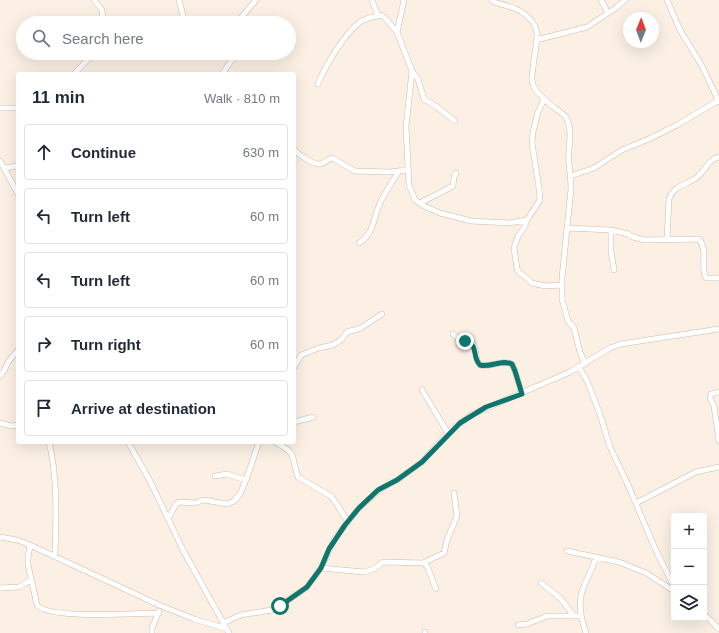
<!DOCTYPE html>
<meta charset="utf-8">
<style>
:root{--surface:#fff;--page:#f6f6f7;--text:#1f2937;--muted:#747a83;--line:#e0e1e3}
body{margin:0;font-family:Helvetica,sans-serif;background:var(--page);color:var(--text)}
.controls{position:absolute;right:12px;bottom:12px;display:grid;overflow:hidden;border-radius:4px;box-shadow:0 4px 16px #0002}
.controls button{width:36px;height:36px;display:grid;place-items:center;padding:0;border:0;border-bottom:1px solid var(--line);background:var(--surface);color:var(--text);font:20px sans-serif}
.compass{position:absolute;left:623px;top:12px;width:36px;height:36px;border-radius:50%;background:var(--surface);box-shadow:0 4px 16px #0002;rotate:1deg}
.stop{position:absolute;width:12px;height:12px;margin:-9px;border:3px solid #0f766e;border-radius:50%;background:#fff}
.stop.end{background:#0f766e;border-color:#fff;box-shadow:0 1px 4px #0008}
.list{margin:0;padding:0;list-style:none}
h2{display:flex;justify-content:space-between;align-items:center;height:52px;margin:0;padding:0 16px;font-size:17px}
h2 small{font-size:13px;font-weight:400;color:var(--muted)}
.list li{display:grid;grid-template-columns:26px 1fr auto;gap:12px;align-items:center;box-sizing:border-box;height:56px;margin:0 8px 8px;padding:0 8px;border:1px solid var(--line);border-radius:4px}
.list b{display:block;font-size:15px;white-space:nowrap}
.list em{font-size:13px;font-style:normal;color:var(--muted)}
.icon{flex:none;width:22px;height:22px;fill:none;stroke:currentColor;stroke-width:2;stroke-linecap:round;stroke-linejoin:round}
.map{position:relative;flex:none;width:719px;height:633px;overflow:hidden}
.search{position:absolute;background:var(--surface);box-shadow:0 4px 16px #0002;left:16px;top:16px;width:280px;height:44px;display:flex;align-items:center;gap:10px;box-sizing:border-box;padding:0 14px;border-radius:22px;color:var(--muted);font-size:15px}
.panel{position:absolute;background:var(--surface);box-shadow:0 4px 16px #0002;left:16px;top:72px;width:280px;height:372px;border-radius:4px}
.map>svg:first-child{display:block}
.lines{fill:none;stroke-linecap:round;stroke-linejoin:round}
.minor-casing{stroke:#cebaad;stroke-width:6}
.minor{stroke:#fff;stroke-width:5}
.route{stroke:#0f766e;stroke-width:5}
</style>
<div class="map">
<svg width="719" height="633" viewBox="0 0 719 633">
<rect width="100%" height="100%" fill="#fbf0e3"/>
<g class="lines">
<defs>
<path id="minor" d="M94,0L102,10L103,23
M179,0L185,23
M372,0L378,16L381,15L384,17L397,32L412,71L406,127L409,185L415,200L424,206L440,213L471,221L509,223L527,220
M492,0L494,2C512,7 533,12 537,33C538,38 533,61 533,69C532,74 531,80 533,85C538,97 556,108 566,117C574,132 567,148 569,164C570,173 571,180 571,189L562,278V299L568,321L574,328L580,352L585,364
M601,0L608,13
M667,0L680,30L702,66L719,102
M239,23V20L256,0
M397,32L404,0
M536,40L587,27L617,7L625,0
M412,71L418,79L424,99L437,107L455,121
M74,74L94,53
M222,74L231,61L238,53
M318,84C325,66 345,33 360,22C365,19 372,17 378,16
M544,99L538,112L533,132L532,143L539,188L540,200L527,220L524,228L518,236L514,248L517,269L519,272L532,283L545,286L562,285
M0,108H18
M294,149C297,154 314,165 320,164C325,164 327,159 332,158L355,171L388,172L408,170
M0,161L18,194
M5,168L18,166
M571,176L594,168L622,150L649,139L679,124L719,100
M420,203L453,186L454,177L456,173
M567,228L611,230L628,234L633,237L645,240L699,239C708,250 701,264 705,276L706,278H719
M611,230V251L614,270
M667,239L669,199C673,186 686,185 696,178C705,172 708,159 719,157
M359,243C375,233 373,217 381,201C386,191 393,181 399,171
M453,334C459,341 468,339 473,344C478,350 474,359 480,365C491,368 501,359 512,364L515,371L522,394
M294,367L301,355L319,348L333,345L341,340L347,332L361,328L382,314
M579,367L587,381L600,414L610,447L628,485L657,553L674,586
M0,376L4,371L8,362L18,350
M422,390L448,433
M719,392L711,394L710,398L714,406L719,441
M294,422L313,417
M0,423L11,426L18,425
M49,442C58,479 56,518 55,556
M128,442L150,481L184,552L229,633
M275,442C299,455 290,455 298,477L332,497L348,522
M215,476L227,474L246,480
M636,503L696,472L719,467
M168,519L176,504L179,502L195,503L204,500L227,504L234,501L240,494L246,480L259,442
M0,537L17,540L30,545L159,605L194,619L227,629
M30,545L28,558V565L37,605C49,620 138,613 159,613
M567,551L619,562L646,573L674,591
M423,563L444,553L447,540L457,516L454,493
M321,568L364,572L374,569L383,562L423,563L427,566L436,589
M541,583L560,598L574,616
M0,588L19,587L31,580
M704,614L719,629
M223,623L241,615L272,610L280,606L307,587L321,568L335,538L359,508L379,490L397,480L422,462L448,433L460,423L473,414L570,372L610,348L621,344L719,329
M518,625L527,624L547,616H580
M425,632V633
M152,633V628L159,611
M586,633C581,618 577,602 584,586C588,576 593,568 596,557"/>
</defs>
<use href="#minor" class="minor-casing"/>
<use href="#minor" class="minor"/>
</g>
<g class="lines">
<path class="route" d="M280,606L307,587L321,568L329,549L345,525L359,508L378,490L397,480L422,462L460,423L486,407L522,394L515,371L512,364C501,359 491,368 480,365C471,356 480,346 465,341"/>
</g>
</svg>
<div class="controls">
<button>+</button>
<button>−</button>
<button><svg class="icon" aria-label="layers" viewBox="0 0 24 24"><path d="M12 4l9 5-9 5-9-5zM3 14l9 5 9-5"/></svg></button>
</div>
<svg class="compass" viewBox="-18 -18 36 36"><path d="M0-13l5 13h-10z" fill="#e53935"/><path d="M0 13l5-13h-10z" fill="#747a83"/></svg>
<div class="stop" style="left:280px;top:606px"></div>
<div class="stop end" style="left:465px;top:341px"></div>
<div class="search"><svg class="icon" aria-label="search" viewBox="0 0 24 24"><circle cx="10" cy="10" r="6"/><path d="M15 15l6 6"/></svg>Search here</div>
<section class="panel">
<h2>11 min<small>Walk · 810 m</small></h2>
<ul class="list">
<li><svg class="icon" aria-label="ahead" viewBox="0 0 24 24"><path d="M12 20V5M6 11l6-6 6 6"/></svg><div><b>Continue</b></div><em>630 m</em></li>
<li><svg class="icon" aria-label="left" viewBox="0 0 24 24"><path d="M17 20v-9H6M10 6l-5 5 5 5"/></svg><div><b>Turn left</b></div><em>60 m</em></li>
<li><svg class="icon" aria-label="left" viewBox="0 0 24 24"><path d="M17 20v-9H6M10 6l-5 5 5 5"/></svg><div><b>Turn left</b></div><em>60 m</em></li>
<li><svg class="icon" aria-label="right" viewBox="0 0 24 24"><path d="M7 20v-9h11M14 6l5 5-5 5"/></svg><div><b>Turn right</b></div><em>60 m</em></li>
<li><svg class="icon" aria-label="arrive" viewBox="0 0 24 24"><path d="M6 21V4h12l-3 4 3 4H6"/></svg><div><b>Arrive at destination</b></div></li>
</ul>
</section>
</div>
